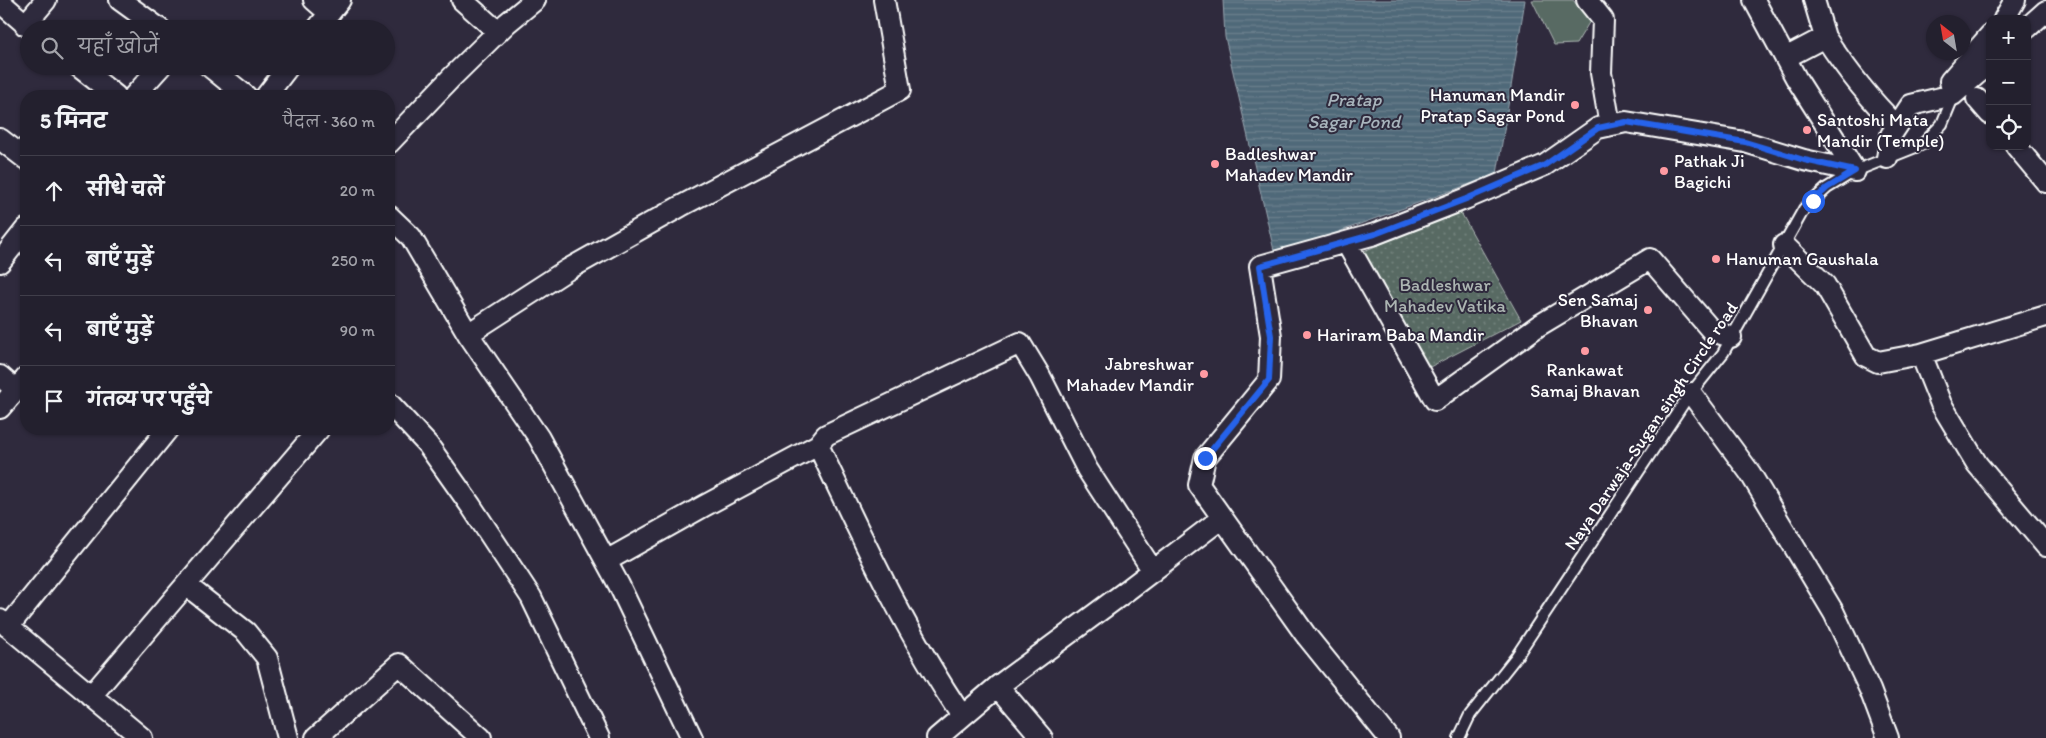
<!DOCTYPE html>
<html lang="hi">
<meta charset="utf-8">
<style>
:root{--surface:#23202e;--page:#2b2836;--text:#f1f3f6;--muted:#a3a3aa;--line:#403e4a}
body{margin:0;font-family:Itim,"Playpen Sans Deva",sans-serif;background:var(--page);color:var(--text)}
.controls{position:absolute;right:15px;top:15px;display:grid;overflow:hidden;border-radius:10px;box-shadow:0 1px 4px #0004}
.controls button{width:45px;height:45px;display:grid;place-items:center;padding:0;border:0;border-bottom:1px solid var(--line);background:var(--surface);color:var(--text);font:25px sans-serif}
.compass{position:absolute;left:1926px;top:15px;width:45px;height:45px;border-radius:50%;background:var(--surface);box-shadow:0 1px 4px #0004;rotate:329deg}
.stop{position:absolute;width:15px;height:15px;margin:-11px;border:4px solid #2563eb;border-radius:50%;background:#fff}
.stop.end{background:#2563eb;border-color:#fff;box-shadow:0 1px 5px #0008}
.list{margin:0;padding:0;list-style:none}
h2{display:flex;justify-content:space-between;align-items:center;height:65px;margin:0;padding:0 20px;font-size:21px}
h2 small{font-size:16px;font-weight:400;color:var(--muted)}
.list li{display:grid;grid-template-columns:32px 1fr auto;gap:15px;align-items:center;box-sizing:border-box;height:70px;padding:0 20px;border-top:1px solid var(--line)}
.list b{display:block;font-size:19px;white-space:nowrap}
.list em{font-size:16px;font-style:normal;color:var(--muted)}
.icon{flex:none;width:28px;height:28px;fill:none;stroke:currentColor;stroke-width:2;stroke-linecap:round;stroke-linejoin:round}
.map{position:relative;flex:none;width:2046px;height:738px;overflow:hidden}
.search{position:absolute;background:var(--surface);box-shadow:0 1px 4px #0004;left:20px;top:20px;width:375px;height:55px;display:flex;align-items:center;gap:12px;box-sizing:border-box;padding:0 18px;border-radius:28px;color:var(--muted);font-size:19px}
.panel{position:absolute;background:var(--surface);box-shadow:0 1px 4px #0004;left:20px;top:90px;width:375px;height:345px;border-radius:20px}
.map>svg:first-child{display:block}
.park{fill:#596b64;stroke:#acb5b2}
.garden{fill:url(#garden-dots);stroke:#acb5b2}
.water{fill:url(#water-rules);stroke:#96a5af}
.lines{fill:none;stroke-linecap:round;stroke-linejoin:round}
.service-casing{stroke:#fff;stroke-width:14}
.minor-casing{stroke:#fff;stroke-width:24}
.service{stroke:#2f2a3d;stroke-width:10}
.minor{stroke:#2f2a3d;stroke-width:20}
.route{stroke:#2563eb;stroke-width:6}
.poi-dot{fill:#ff9aa2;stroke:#2f2a3d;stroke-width:2}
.labels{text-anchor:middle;stroke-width:4;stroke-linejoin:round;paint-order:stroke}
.poi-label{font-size:18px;fill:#fff;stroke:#2f2a3d;text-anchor:start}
.park-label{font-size:18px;fill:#acb5b2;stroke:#2f2a3d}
.street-label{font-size:18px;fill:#fff;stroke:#2f2a3d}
.water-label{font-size:19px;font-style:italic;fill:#a8b4bc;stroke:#2f2a3d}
</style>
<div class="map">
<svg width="2046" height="738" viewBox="0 0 2046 738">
<defs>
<pattern id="garden-dots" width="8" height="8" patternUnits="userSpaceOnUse" patternTransform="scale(1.25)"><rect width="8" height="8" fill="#596b64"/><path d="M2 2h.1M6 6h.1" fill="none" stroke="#72817b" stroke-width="1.8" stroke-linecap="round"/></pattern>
<pattern id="water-rules" width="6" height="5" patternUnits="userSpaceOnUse" patternTransform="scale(1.25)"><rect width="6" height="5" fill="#506979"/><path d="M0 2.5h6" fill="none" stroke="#6a808d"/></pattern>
</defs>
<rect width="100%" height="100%" fill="#2f2a3d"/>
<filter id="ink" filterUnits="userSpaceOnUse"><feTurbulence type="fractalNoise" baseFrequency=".02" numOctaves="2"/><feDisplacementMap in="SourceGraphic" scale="10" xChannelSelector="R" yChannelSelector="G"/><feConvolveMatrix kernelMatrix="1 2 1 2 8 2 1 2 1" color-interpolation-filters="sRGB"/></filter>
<g filter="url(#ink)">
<path class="park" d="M1532,0H1573L1590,21L1576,44L1554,45Z"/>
<path class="garden" d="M1460,211L1521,320L1424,370L1359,253Z"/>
<path class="water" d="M1223,0H1525L1497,174L1275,255L1225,37Z"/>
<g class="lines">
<defs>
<path id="service" d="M1459,738L1470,715L1516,657L1687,398L1723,353L1804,209L1827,188L1855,171L1923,144L1942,124L1954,95"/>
<path id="minor" d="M120,0L160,29
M314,0L329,13
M462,0L498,32
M1587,0L1603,20L1601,73L1610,125
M1754,0L1796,78L1855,171
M1814,0L1825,37
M0,2L31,29
M2004,19L2015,0
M25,25L46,0
M2027,28L2046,11
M317,29L340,0
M1785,58L1825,37C1846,69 1869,99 1897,126
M78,66L116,96
M209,66L246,96
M1953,95L1950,81L1990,35
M134,96L161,66
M266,96L289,66
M1977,99L1990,114
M0,139L26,159
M389,143L452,77L507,23L535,0
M2016,146L2046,182
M1887,158L1891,135L1911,105L1953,95L1990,63
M389,216L411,237L468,334L539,438L619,585L692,738
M1346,242L1435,400L1538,326L1650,259L1712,331L1731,337
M1784,245L1825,285L1866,356L1878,362L1921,354L2046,316
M0,262L26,229
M468,334L567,270L681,206L900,90L884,0
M1921,354L1941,404L1977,464L2046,546
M0,376L16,390
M1691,393L1750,473L1834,613L1870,690L1888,738
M389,403L428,445L471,506L531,597L599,738
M0,408L26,378
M606,561L704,506L818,445
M186,585L246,632L267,658L288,738
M0,620L142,738
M8,627L168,429
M91,696L319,429
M962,716C905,632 862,538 818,445L826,435L1020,343L1040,376L1087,469L1153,571
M316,738L399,664L481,738
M937,738L998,686
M1042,738L998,686L1125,592L1222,518
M1389,738L1305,634L1199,485L1205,458L1269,380L1271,336L1260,266L1375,234L1465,199L1545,165L1598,128L1626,122L1745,142L1804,160L1855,171"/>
</defs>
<use href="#service" class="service-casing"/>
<use href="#minor" class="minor-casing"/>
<use href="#service" class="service"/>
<use href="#minor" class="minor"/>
</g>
</g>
<g class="lines" filter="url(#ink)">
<path class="route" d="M1205,458L1269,380L1271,336L1260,266L1375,234L1466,199L1545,165L1598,128L1626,122L1745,142L1804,160L1855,171L1827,188L1813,201"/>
</g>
<g class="poi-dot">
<circle cx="1575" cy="105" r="5"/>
<circle cx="1807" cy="130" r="5"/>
<circle cx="1215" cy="164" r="5"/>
<circle cx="1664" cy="171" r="5"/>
<circle cx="1716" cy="259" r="5"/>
<circle cx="1648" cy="310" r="5"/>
<circle cx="1307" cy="335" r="5"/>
<circle cx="1585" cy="351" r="5"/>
<circle cx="1204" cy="374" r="5"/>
</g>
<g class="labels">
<g class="poi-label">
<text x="1565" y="101" text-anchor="end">Hanuman Mandir<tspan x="1565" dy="21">Pratap Sagar Pond</tspan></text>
<text x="1817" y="126">Santoshi Mata<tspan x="1817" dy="21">Mandir (Temple)</tspan></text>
<text x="1225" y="160">Badleshwar<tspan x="1225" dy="21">Mahadev Mandir</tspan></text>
<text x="1674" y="167">Pathak Ji<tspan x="1674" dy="21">Bagichi</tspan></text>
<text x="1726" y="265">Hanuman Gaushala</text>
<text x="1638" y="306" text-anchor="end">Sen Samaj<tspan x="1638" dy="21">Bhavan</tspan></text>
<text x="1317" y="341">Hariram Baba Mandir</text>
<text x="1194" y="370" text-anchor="end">Jabreshwar<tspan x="1194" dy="21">Mahadev Mandir</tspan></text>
<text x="1585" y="376" text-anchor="middle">Rankawat<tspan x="1585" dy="21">Samaj Bhavan</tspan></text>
</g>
<g class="park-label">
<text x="1445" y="291">Badleshwar<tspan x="1445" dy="21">Mahadev Vatika</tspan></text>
</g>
<g class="street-label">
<text transform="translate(1651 426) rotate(-56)" y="6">Naya Darwaja-Sugan singh Circle road</text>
</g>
<g class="water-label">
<text x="1354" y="106">Pratap<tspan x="1354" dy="22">Sagar Pond</tspan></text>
</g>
</g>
</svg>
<div class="controls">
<button>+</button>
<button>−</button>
<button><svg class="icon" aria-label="locate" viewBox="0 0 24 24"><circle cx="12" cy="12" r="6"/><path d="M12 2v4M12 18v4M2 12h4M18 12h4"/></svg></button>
</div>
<svg class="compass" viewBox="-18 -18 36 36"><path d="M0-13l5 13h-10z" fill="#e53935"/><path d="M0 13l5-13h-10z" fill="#a3a3aa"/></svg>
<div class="stop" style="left:1813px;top:201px"></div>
<div class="stop end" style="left:1205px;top:458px"></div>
<div class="search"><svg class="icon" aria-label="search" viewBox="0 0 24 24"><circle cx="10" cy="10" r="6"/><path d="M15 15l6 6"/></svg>यहाँ खोजें</div>
<section class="panel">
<h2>5 मिनट<small>पैदल · 360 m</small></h2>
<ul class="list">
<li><svg class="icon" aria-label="ahead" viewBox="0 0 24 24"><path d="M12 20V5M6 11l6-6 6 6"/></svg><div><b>सीधे चलें</b></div><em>20 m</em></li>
<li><svg class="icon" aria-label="left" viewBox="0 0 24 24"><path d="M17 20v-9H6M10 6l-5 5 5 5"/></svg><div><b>बाएँ मुड़ें</b></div><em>250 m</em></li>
<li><svg class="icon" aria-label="left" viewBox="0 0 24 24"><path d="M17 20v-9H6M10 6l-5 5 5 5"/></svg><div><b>बाएँ मुड़ें</b></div><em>90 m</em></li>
<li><svg class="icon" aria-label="arrive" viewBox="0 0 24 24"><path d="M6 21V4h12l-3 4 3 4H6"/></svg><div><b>गंतव्य पर पहुँचे</b></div></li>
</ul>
</section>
</div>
